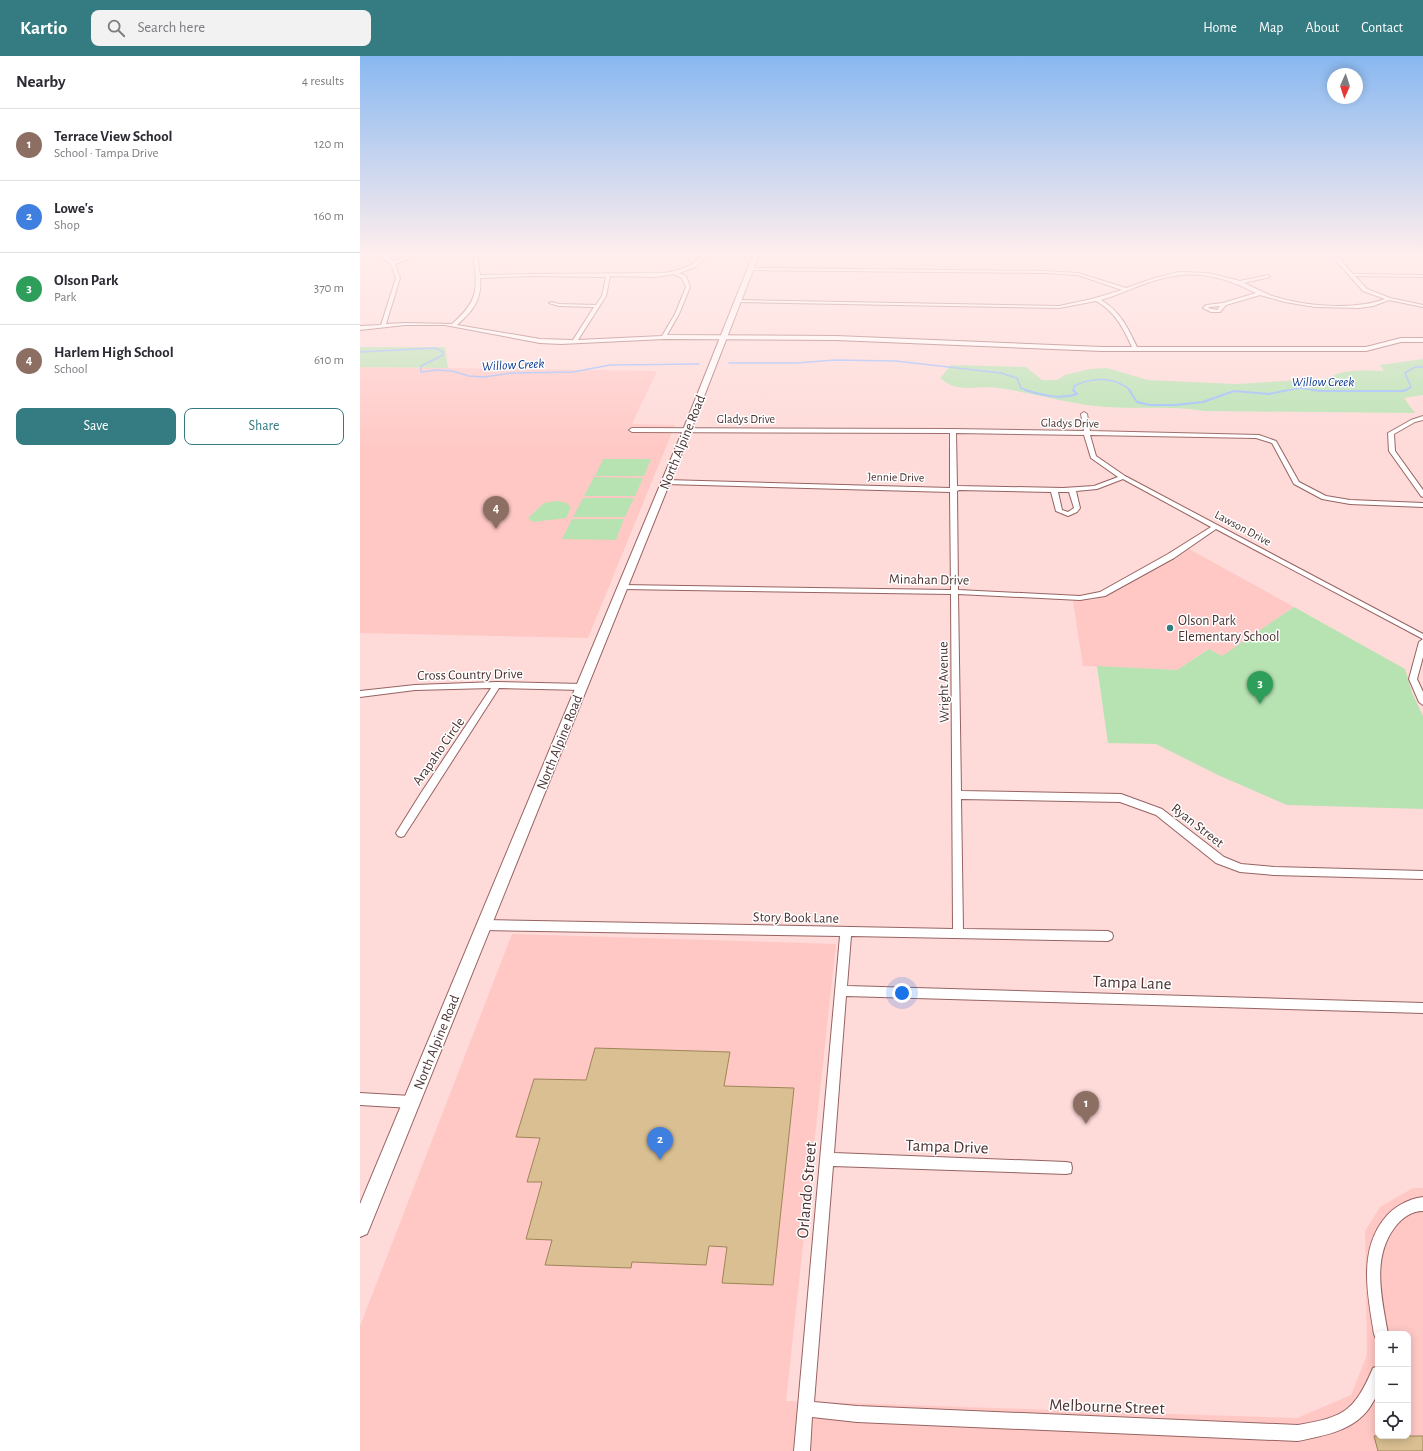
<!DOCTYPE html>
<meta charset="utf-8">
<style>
:root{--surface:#fff;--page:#f2f2f3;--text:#2b2b33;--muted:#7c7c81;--line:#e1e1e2;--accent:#347c82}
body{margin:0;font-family:"Alegreya Sans",sans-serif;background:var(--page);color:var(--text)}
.controls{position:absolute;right:12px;bottom:12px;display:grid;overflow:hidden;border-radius:8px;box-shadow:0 2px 10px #0003}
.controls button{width:36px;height:36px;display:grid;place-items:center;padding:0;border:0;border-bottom:1px solid var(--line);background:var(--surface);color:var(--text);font:20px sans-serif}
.compass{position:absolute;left:967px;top:12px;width:36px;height:36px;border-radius:50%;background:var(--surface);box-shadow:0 2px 10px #0003;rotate:183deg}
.you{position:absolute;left:542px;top:937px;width:14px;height:14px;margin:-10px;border:3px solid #fff;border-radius:50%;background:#1a73e8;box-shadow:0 0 0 6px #1a73e833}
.badge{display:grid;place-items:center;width:26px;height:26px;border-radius:50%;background:var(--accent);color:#fff;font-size:13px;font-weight:700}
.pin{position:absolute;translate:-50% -33px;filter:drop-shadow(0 1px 2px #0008)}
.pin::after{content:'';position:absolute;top:21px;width:14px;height:12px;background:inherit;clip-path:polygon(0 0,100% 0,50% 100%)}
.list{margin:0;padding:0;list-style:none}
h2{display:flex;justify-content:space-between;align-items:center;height:52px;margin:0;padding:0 16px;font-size:17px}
h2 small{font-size:13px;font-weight:400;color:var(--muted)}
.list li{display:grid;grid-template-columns:26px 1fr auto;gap:12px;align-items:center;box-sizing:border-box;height:72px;padding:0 16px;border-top:1px solid var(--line)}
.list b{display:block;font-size:15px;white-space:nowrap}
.list p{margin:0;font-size:13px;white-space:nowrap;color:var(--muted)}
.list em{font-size:13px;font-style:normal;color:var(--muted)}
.actions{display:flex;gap:8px;padding:12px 16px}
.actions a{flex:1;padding:9px 0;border:1px solid var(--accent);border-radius:8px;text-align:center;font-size:14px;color:var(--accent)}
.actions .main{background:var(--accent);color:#fff}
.icon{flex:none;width:22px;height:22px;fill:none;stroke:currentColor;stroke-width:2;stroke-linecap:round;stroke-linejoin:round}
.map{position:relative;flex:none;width:1063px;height:1395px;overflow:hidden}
header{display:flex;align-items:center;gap:24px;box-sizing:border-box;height:56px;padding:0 20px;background:var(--accent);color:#fff}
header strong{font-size:19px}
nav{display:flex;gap:22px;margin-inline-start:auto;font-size:14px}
.search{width:280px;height:36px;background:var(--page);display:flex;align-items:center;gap:10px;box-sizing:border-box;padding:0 14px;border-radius:8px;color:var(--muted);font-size:15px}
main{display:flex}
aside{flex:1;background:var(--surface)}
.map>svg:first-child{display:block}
.built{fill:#ffc8c5;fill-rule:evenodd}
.green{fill:#b7e3b2}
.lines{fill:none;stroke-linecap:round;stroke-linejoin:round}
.stream-far1{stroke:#99bdfe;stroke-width:1.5}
.stream{stroke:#99bdfe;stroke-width:2}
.building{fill:#d9bf91;stroke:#9e8559}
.street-casing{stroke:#976361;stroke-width:2}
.secondary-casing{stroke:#976361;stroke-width:2}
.street{fill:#fff;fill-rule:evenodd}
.secondary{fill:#fff;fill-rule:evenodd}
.poi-dot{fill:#347c82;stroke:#fff;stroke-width:1.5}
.labels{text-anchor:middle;stroke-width:3;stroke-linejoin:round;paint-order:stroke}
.far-street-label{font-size:12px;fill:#493231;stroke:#fff}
.far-water-label{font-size:13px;font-style:italic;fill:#06348e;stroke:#fff}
.street-label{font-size:14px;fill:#493231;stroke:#fff}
.poi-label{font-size:14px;fill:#493231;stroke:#fff;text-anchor:start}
.near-street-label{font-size:17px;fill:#493231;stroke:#fff}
</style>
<header>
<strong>Kartio</strong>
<div class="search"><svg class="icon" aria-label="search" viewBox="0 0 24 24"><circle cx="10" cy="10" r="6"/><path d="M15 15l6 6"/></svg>Search here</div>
<nav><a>Home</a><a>Map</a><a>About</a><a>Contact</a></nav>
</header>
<main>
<aside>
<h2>Nearby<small>4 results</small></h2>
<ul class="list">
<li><span class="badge" style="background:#8d6e63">1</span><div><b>Terrace View School</b><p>School · Tampa Drive</p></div><em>120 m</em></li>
<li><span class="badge" style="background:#3f7fe0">2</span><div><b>Lowe's</b><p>Shop</p></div><em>160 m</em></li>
<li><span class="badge" style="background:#2e9e5b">3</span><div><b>Olson Park</b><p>Park</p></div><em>370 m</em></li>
<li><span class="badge" style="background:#8d6e63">4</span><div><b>Harlem High School</b><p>School</p></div><em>610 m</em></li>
</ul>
<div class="actions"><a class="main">Save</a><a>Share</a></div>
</aside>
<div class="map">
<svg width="1063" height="1395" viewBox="0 0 1063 1395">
<rect width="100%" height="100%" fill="#fedad8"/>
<path class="built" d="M0,311L297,315L272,368L315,369L228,582L0,577Z
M829,493L934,551L862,601L848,593L817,614L723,610L713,545L732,544L746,539Z
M152,878L476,888L426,1345L937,1362L991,1339L1007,1299L1005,1175L1020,1151L1053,1132H1063V1395H0V1270ZM1018,1278H1048V1380H1018Z"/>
<path class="green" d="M596,199H815L816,202Z
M0,291H85L88,312L0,311Z
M1063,303V339L1044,342L1055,357L845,355C809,349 772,354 735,350C703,346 671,337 639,332C618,329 597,338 580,322L591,309L666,311L682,324H697L705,319L730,313L747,312L788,324L876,328L969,322C984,312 1007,315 1024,315L1020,309Z
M243,403H291L284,420H235Z
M234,421L283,422L275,440H224Z
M223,442H274L265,461H213Z
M197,445L207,447L211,452L206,462L173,466L168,462L184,447Z
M212,463H264L256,484L202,483Z
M934,551L1045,613L1052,637L1063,660V753L927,749L860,720L796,688L748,687L737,610L817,614L849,593L862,600Z"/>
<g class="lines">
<path class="stream-far1" d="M0,296L75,292L83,296V299L61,310V316L77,314L92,315L109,320L124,321L152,317L213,316L250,309L339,308
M369,307H436L475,304L536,305L641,317L657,322L661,332L668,335
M714,335V330C732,321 755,320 771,335
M924,335L941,332L959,335
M1044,335L1051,331L1045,317L1055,311H1063"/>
<path class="stream" d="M665,334C682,339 700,344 717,338L713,334
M769,334L777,346L790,349H815L843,346L874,335L909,338L928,334
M952,334L962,335H1043L1046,334"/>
</g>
<path class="building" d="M235,992L370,996L364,1030L434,1032L413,1229L362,1227L367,1191L349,1190L346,1209L272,1206L271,1212L185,1209L192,1184L166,1183L182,1126H167L180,1082L156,1081L174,1023L226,1024Z
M1014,1380H1063V1395H1018Z"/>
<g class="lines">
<defs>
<path id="street" d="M25,199L34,205L52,199H60L35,208L40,222L26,268L45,267L92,268C119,244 118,233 113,199H117L120,219L171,218L303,217C318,215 333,211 343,199H348L335,211L319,217L326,220L330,231L319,258L307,279L476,280L742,291H772C763,271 755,256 736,245L699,252L378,246L376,245L378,244L699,250L732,243L762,234L718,219L685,217L389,214L391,212L685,215L718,217L766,232L795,222L819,216L848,217L880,225L908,219L910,221L884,227C893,231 902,236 912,240C944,250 993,255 1025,243L1003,235L971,199H976L993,218L1063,219V221L995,220L1007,233L1030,242L1063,249V251L1029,244L1013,250L999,252L955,251L925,246L900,239L866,249L860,256H851L843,252L846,249L863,247L896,237C867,222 837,213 804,222C782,227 762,238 741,244C760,255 768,272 777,291H1006L1041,282H1063V286H1041L1006,295H742L476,284L304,283L201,288L180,287L85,269H45L0,274V270L21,269L36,222L31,208L19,199ZM314,218L322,222L326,231L315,258L302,280L218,284L246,240L250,220L296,221ZM171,220L246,221L242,240L236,249L199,248L191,246L189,247L199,250L234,251L213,284L180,283L97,269C113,255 122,244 120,222ZM860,250L857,254L848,252L849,251Z
M724,356L727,358L730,375L899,379L916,385L939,426L966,440L990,444L1063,447V451L990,448L962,443L934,428L912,387L896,382L730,379L736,400L765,420L1063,578V601L1057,623L1063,636V649L1059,646L1049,623L1059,586L1063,583L856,473L814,502L745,540L720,544L598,538L601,735L761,738L802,753L864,801L881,808L914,811L1063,815V823L914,819L880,816L856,807L796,759L760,746L601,743L603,873L748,875L752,877L753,880L752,883L748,885L491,880L487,930L1063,947V957L486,940L474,1097L706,1106L711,1107L712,1112L711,1117L706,1118L473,1110L454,1346L497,1350L938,1369C984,1361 994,1356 1013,1312L1018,1310C1018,1318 1019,1327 1018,1335C1017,1339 1015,1343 1013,1346C998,1374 967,1379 938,1385L497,1366L452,1361L450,1395H434L480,880L124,874L120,872L119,869L120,866L124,864L593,873L591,538L262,533L258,531L262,529L591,534L590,436L306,428L303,426L306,424L590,432V377L272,376L269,374L272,372L593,373L724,375L721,358ZM596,377L724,379L731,402L758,421L734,430L703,432L597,430ZM763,423L851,471L808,498L740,536L720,540L598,534L597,435L599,434L691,436L696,455L708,460L717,456L720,452L716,435L737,433ZM698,436H709L714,452L708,456L702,454Z
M1063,360V364L1055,366L1034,378L1035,395L1063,434V441L1061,440L1029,395L1028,377L1051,364Z
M137,626L222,628L226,631L222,634L139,632L44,780L41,781L38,780L36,777L61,737L131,632L55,634L0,641V635L55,629Z
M0,1037L51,1040L55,1042L57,1046L55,1050L51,1052L0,1049Z
M1063,1141V1155C1051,1155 1042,1162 1035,1171C1011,1202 1022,1243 1028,1278H1018V1284L1016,1283L1014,1278C1008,1240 998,1196 1024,1163C1033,1151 1048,1143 1063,1141Z"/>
<path id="secondary" d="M393,199H399L331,374L10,1171L7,1178L0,1181V1148L323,374Z"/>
</defs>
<use href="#street" class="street-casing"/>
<use href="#secondary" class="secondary-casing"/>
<use href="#street" class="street"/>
<use href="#secondary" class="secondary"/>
</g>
<linearGradient id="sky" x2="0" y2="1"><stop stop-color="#88b8f1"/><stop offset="0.5" stop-color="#ffeeed"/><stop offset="1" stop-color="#ffeeed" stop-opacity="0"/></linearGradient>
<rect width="1063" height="395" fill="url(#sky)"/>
<circle class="poi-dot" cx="810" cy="572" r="4"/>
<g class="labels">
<g class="far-street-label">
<text x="386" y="367">Gladys Drive</text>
<text transform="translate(710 367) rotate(1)" y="4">Gladys Drive</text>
<text transform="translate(536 421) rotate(1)" y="4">Jennie Drive</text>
<text transform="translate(883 472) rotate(28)" y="4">Lawson Drive</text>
</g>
<g class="far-water-label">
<text transform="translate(153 308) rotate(-3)" y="5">Willow Creek</text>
<text x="963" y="330">Willow Creek</text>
</g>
<g class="street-label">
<text transform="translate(322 386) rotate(-68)" y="5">North Alpine Road</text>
<text transform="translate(569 523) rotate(1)" y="5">Minahan Drive</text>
<text transform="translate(110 618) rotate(-1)" y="5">Cross Country Drive</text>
<text transform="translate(583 626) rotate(-91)" y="5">Wright Avenue</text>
<text transform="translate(199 686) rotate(-68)" y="5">North Alpine Road</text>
<text transform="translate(78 695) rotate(-55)" y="5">Arapaho Circle</text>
<text transform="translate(838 769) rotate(38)" y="5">Ryan Street</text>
<text transform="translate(436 861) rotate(1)" y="5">Story Book Lane</text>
<text transform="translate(76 986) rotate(-68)" y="5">North Alpine Road</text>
</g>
<g class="poi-label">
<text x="818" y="569">Olson Park<tspan x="818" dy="16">Elementary School</tspan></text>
</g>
<g class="near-street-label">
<text transform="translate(772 926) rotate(2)" y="6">Tampa Lane</text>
<text transform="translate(587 1090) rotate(2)" y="6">Tampa Drive</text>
<text transform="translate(446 1134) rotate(-85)" y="6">Orlando Street</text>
<text transform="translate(747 1350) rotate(2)" y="6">Melbourne Street</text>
</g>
</g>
</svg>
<div class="controls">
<button>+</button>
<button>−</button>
<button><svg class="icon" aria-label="locate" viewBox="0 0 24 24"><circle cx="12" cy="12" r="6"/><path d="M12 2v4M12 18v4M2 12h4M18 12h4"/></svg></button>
</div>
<svg class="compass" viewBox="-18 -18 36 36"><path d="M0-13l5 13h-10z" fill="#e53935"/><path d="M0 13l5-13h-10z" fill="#7c7c81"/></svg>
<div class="you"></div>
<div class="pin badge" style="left:726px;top:1068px;background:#8d6e63">1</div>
<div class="pin badge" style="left:300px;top:1104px;background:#3f7fe0">2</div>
<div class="pin badge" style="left:900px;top:648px;background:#2e9e5b">3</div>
<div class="pin badge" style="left:136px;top:473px;background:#8d6e63">4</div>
</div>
</main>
